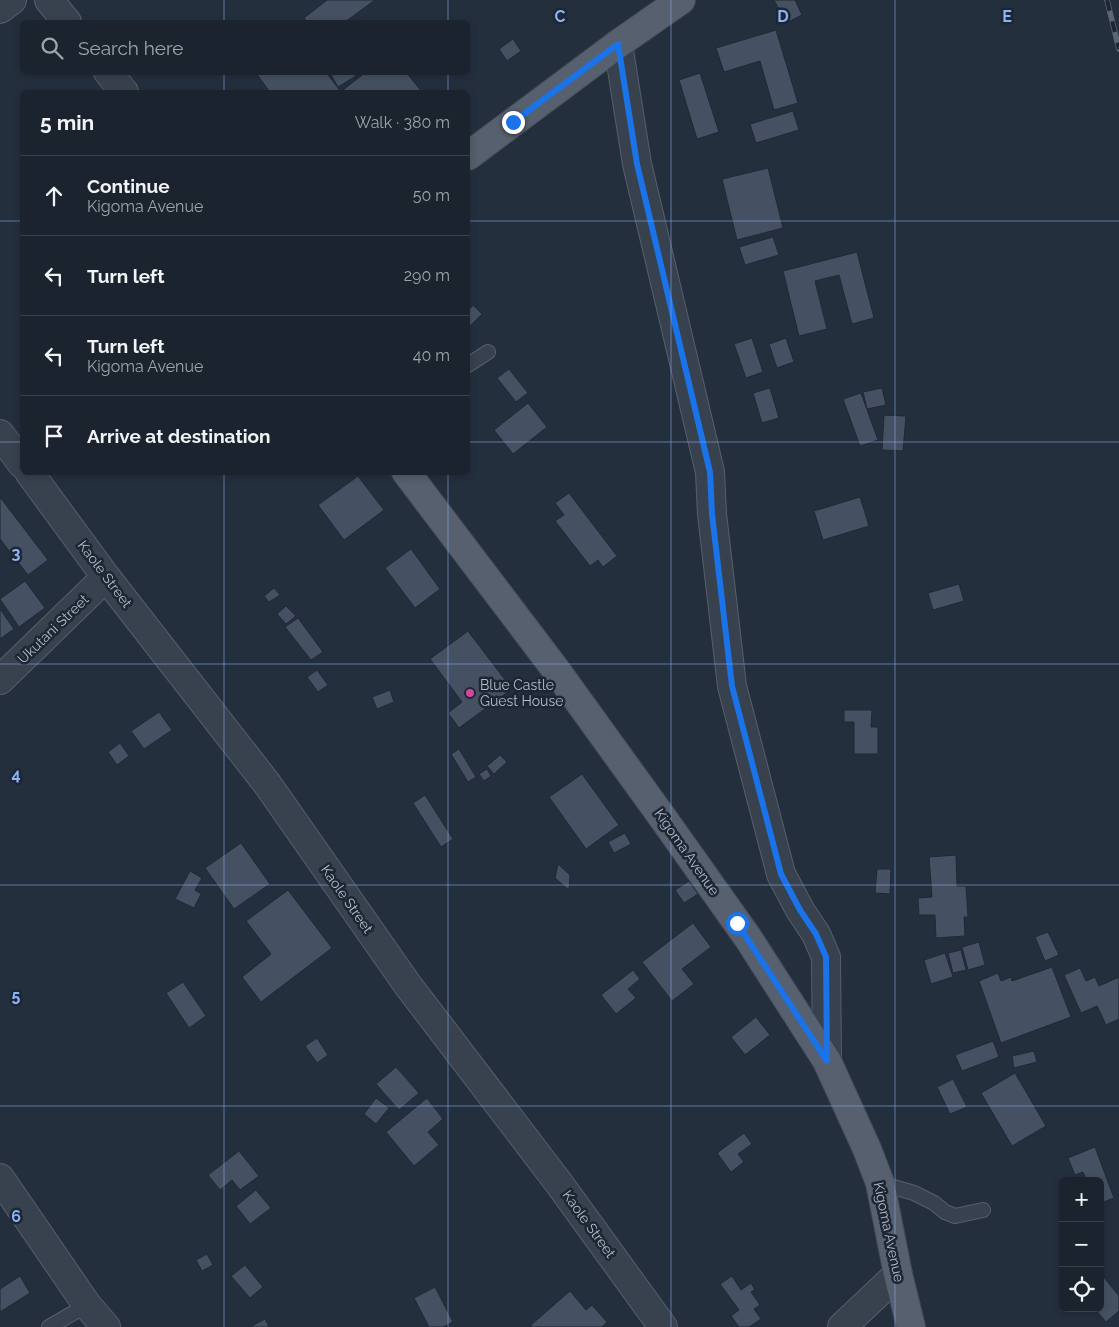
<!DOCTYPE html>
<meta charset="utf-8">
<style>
:root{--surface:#1b232e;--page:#282f3a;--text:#f1f3f6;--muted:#a0a4aa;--line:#39404a}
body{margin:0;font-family:Raleway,sans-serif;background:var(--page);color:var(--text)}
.controls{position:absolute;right:15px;bottom:15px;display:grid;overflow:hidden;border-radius:8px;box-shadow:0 2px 8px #0003}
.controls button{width:45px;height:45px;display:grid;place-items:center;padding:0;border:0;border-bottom:1px solid var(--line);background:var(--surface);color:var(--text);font:25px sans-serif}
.stop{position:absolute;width:15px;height:15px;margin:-11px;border:4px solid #1a73e8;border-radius:50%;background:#fff}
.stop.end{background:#1a73e8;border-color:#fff;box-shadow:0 1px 5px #0008}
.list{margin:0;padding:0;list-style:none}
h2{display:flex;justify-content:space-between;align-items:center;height:65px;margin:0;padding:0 20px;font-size:21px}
h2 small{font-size:16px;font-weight:400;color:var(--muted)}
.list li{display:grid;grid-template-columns:32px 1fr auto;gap:15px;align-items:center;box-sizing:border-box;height:80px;padding:0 20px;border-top:1px solid var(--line)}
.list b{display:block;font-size:19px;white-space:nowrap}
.list p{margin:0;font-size:16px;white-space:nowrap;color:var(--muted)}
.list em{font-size:16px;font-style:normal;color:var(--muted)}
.icon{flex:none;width:28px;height:28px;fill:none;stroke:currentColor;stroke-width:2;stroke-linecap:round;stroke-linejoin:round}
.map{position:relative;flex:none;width:1119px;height:1327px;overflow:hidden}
.search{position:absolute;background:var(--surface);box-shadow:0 2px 8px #0003;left:20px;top:20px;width:450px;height:55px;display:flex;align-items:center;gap:12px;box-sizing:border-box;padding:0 18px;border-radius:8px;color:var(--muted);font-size:19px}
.panel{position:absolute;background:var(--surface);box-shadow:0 2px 8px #0003;left:20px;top:90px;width:450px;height:385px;border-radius:8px}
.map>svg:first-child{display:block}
.building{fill:#455162;stroke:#1f2835}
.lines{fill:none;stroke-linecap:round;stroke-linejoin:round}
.lane-casing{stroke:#565f6c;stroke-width:16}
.street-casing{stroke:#565f6c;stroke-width:30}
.primary-casing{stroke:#414a57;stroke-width:30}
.lane{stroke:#38414e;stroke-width:14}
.street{stroke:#38414e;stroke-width:28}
.primary{stroke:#56606e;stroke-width:28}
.rail-casing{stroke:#5a6575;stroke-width:5.5}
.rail{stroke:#1d2633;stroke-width:4;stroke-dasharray:11;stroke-linecap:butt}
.route{stroke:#1a73e8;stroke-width:6}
.grid{fill:none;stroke:#8ab4f8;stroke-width:1;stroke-opacity:0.55}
.hotel-dot{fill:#d1479c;stroke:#1d2633;stroke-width:2}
.labels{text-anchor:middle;stroke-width:5;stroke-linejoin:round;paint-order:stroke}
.street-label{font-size:14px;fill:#b4bcc9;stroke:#1d2633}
.poi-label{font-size:14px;fill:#b4bcc9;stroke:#1d2633;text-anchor:start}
.grid-label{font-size:16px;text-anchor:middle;font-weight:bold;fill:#8ab4f8;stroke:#1d2633;stroke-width:5;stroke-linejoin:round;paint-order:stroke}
</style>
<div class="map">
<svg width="1119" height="1327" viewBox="0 0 1119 1327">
<rect width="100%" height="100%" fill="#242f3e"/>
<path class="building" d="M327,0H375L345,22H307L304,18Z
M774,0H795L802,15L786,23Z
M776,30L798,103L774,110L760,61L724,72L716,48Z
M513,39L521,51L507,61L499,49Z
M255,72H326L341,92H270Z
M334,72H353L356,76L338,87L331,75Z
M366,72H406L422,92H345L343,90Z
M700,73L719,132L697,139L679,80Z
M793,111L799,130L756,143L750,124Z
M768,168L783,228L737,240L722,179Z
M773,237L779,255L745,265L739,247Z
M857,252L874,318L852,324L839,275L815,281L827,329L799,336L783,271Z
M473,305L482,314L468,328V311Z
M752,338L763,372L746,378L734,344Z
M786,338L794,362L777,368L769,344Z
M509,369L528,393L516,402L497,378Z
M770,388L779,418L762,423L753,393Z
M882,388L886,405L867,409L863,392Z
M861,393L878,440L860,446L843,399Z
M528,403L547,427L513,454L494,430Z
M884,415L906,416L903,451L882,450Z
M358,476L384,510L344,540L318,505Z
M569,493L617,556L603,567L598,560L590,566L555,521L564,515L555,503Z
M0,497L48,560L28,575L0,539Z
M860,497L869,526L823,540L814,511Z
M411,549L440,589L415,608L385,568Z
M25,581L45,608L19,627L0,599Z
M959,584L964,601L933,610L928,593Z
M274,588L280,595L269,602L264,596Z
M286,606L296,616L286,624L277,614Z
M0,609L14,629L0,639Z
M298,618L323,652L311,660L285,627Z
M468,631L512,689L459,728L448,713L462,702L430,659Z
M317,670L328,685L318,692L307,677Z
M390,690L394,702L377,709L372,697Z
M844,710H872L871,727H878V754H854V722H844Z
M159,712L172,730L144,749L131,731Z
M120,743L129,756L117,765L108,752Z
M459,749L476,777L468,782L451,754Z
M500,755L507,762L494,774L487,766Z
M487,769L491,776L484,781L479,774Z
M582,774L619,825L586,849L549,797Z
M425,795L453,839L441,847L413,803Z
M625,833L631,844L614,853L608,842Z
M241,843L270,884L234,909L205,868Z
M956,855L957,886H966L968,917H964L965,936L936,938L935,915H919L918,898L932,897L929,857Z
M558,864L570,875L569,890L555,878Z
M877,869H891L890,894L875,893Z
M190,871L202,878L195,890L201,894L194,908L175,899Z
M689,881L698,894L684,903L675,890Z
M288,890L332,948L261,1002L242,977L271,954L246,921Z
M693,923L711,947L682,969L694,984L672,1001L642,962Z
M1048,932L1059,955L1045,961L1035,937Z
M979,942L985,965L968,970L962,947Z
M961,950L966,970L953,973L948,953Z
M945,953L953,977L931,984L924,960Z
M1052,967L1071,1017L1001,1043L979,981L998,973L1001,981L1011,977L1012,981Z
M1080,968L1086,981L1095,977L1099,986L1119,977V1019L1106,1025L1097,1006L1081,1013L1064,975Z
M633,970L640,979L628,989L636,998L616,1014L601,995Z
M183,982L206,1016L189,1028L166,993Z
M756,1017L770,1035L745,1055L731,1037Z
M317,1038L328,1055L317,1063L305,1046Z
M993,1041L999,1057L962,1071L955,1055Z
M1034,1051L1037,1062L1014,1068L1012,1056Z
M396,1067L419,1093L399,1110L376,1084Z
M1015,1073L1046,1126L1012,1146L981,1093Z
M953,1079L967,1107L950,1114L937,1087Z
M376,1098L389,1108L376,1124L364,1114Z
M427,1098L443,1119L428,1132L439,1145L414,1166L386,1132Z
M744,1133L752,1144L738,1154L744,1162L731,1172L717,1153Z
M1095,1147L1114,1198L1101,1203L1100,1200V1181H1087L1083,1172L1075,1175L1068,1158Z
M239,1151L259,1176L240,1190L232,1180L220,1190L208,1175Z
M256,1190L271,1208L250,1224L236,1206Z
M207,1254L213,1265L202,1271L196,1260Z
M245,1265L263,1287L250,1298L231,1276Z
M1102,1275L1119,1296V1311L1106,1322L1094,1308H1100V1276Z
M20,1276L30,1293L0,1312V1289Z
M732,1276L741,1290L751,1283L755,1290L751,1292L760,1305L754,1309L761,1319L749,1327H739L731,1316L739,1310L720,1284Z
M435,1287L453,1322L443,1327H429L414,1298Z
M570,1291L586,1310L592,1305L607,1322L602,1327H532L531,1325Z
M265,1319L269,1327H250Z"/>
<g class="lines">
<defs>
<path id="lane" d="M468,365L488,352
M880,1183L914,1193L934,1203L945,1212L955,1216L983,1210
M49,1327L87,1305"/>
<path id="street" d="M49,0L67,22
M0,9L12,0
M618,44L637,164L710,472L712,514L732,686L781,874L800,910L816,934L826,957L827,1061
M108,72L124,92
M0,434L22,464
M29,472L106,577L268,785L407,984L558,1182L663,1327
M0,680L106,577
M0,1178L87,1305L106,1327
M842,1327L898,1274"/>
<path id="primary" d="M468,156L618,44L681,0
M406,472L556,670L665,821L748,938L827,1061L867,1149L880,1183L898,1274L911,1327"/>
</defs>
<use href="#lane" class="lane-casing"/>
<use href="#street" class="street-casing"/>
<use href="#primary" class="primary-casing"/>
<use href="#lane" class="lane"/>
<use href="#street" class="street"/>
<use href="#primary" class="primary"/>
<defs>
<path id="rail" d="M1107,0L1119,49"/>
</defs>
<use href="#rail" class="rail-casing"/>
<use href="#rail" class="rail"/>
</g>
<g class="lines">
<path class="route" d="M513,122L618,44L637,164L710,472L712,514L732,686L781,874L800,910L816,934L826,957L827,1061L737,923"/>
</g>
<path class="grid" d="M224,0V22M448,0V22M671,0V1327M895,0V1327M224,72V92M448,72V92M0,221H22M468,221H1119M0,442H22M468,442H1119M224,472V1327M448,472V1327M0,664H1119M0,885H1119M0,1106H1119"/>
<circle class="hotel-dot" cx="470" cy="693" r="5"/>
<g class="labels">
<g class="street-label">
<text transform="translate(105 574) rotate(53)" y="5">Kaole Street</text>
<text transform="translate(53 629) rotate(-44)" y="5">Ukutani Street</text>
<text transform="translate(687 852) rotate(55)" y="5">Kigoma Avenue</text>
<text transform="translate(347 899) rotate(55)" y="5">Kaole Street</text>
<text transform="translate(589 1224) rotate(54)" y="5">Kaole Street</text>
<text transform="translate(889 1232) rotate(78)" y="5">Kigoma Avenue</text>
</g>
<g class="poi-label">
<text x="480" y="690">Blue Castle<tspan x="480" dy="16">Guest House</tspan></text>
</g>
</g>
<g class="grid-label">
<text x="560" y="22">C</text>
<text x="783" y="22">D</text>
<text x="1007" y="22">E</text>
<text x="16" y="559">3</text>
<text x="16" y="780">4</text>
<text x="16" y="1001">5</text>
<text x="16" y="1222">6</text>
</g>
</svg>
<div class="controls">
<button>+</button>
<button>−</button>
<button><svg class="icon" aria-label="locate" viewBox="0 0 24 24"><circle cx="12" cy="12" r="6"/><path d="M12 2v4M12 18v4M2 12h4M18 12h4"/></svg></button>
</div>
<div class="stop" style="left:737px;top:923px"></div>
<div class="stop end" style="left:513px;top:122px"></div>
<div class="search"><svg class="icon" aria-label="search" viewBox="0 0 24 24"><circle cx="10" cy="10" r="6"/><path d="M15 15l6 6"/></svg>Search here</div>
<section class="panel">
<h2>5 min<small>Walk · 380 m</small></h2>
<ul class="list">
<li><svg class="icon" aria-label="ahead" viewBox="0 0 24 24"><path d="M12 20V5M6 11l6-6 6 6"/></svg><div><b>Continue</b><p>Kigoma Avenue</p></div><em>50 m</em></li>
<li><svg class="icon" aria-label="left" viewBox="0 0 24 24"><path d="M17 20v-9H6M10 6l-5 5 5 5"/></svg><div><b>Turn left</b></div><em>290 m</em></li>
<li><svg class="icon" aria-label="left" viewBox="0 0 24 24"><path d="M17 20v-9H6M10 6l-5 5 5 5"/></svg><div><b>Turn left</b><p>Kigoma Avenue</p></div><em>40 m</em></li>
<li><svg class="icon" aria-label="arrive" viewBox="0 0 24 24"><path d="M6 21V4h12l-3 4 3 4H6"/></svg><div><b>Arrive at destination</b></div></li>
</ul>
</section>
</div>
